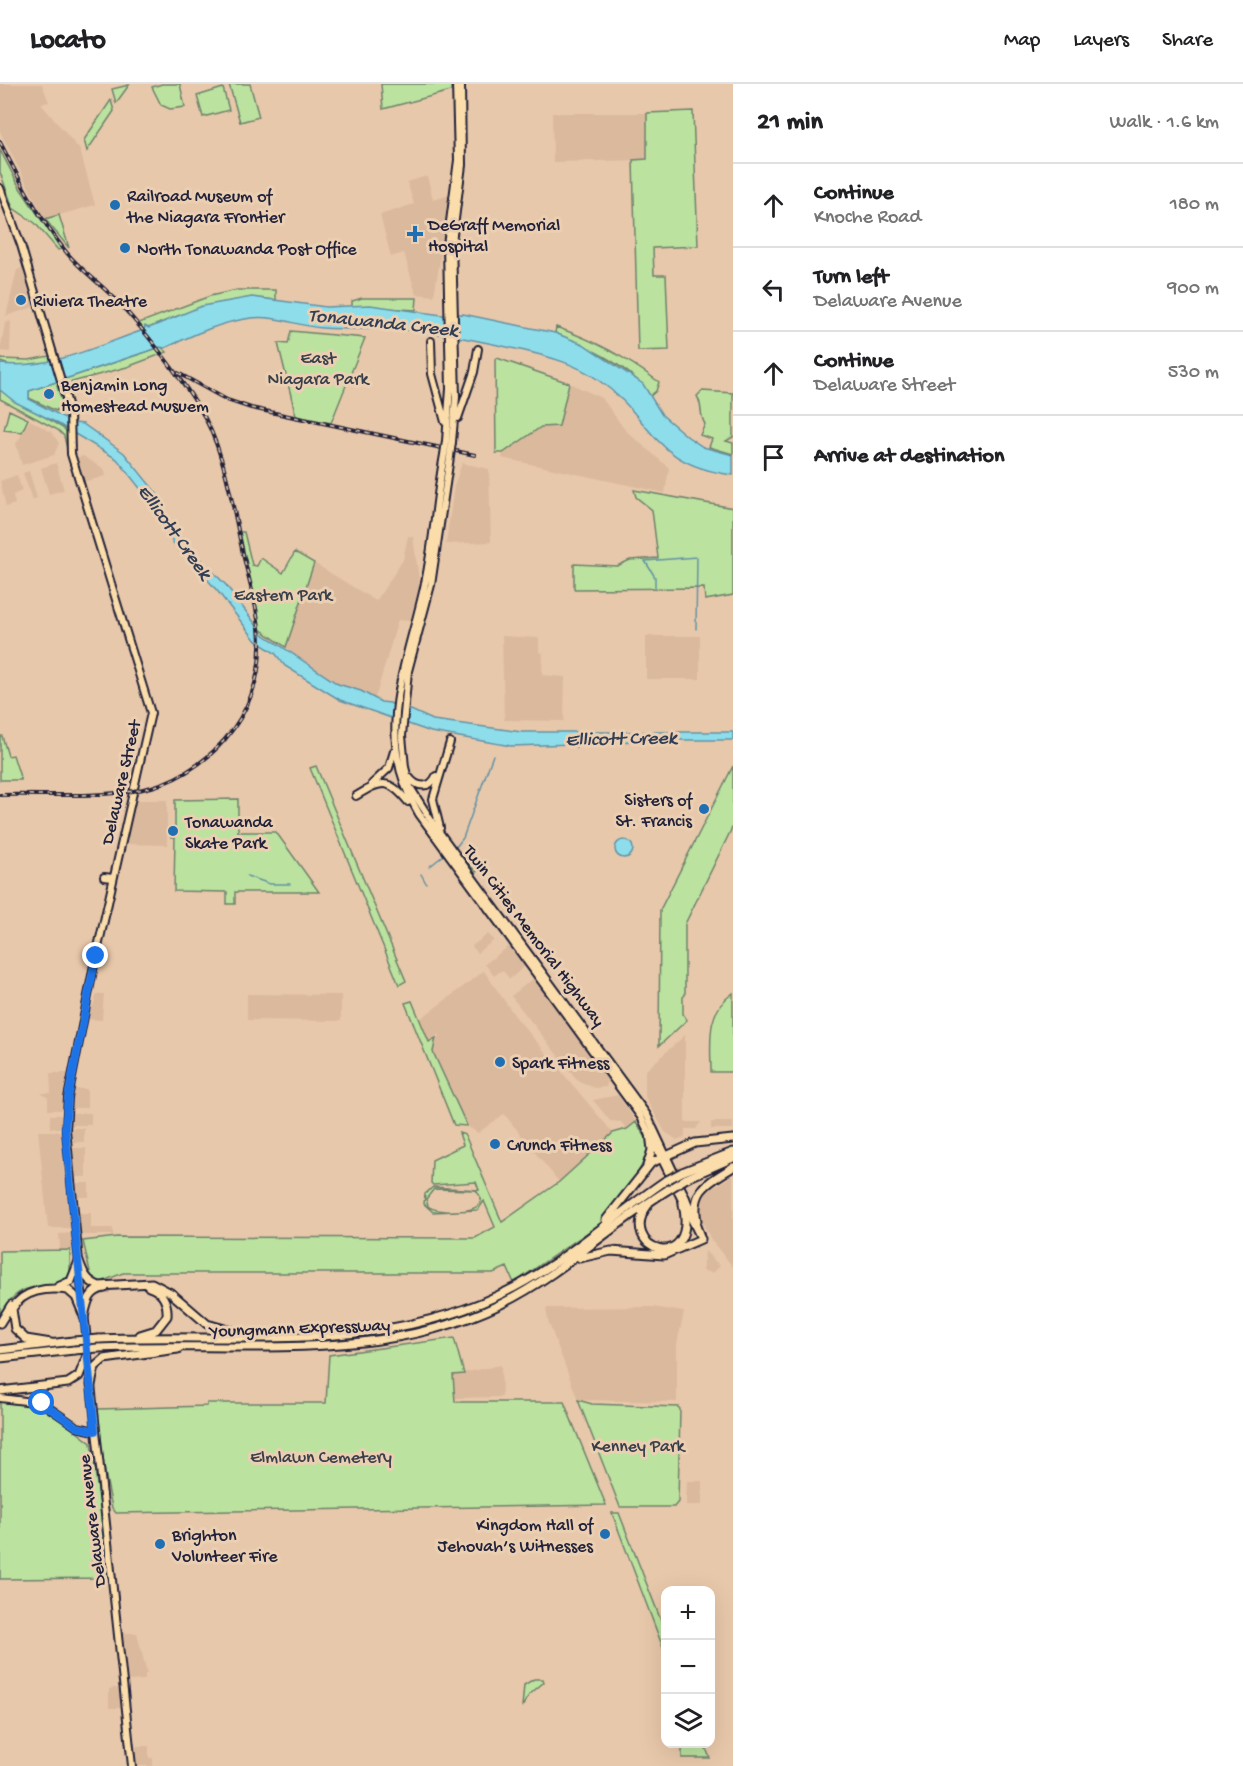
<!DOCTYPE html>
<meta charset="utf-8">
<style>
:root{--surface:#fff;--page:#f6f6f6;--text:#202124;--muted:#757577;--line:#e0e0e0}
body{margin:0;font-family:"Gochi Hand",sans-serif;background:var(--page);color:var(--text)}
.controls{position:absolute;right:18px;bottom:18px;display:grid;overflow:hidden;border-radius:12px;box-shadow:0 6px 24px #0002}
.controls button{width:54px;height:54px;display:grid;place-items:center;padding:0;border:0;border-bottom:2px solid var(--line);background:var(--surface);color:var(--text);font:30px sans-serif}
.stop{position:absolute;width:18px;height:18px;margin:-14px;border:4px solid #1a73e8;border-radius:50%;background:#fff}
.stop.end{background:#1a73e8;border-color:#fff;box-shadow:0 2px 6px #0008}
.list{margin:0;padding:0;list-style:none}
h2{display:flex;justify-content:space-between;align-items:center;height:78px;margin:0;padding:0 24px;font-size:26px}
h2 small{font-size:20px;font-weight:400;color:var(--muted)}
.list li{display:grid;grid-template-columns:39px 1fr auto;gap:18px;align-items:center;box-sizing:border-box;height:84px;padding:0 24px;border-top:2px solid var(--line)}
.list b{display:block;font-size:22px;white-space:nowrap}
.list p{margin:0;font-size:20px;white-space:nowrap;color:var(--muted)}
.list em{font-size:20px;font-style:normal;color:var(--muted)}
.icon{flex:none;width:33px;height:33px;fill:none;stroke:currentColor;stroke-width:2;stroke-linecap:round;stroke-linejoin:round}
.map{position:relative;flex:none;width:733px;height:1682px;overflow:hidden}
header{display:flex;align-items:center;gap:36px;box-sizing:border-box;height:84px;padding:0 30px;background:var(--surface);border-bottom:2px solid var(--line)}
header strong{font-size:28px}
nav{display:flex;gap:33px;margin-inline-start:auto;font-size:21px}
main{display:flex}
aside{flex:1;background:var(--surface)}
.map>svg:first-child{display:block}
.built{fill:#dbb99d}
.green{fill:#bbe29e;stroke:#6e826c;stroke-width:1.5;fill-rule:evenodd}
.water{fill:#8eddeb;stroke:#6392a5;stroke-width:1.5}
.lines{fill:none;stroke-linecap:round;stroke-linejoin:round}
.stream{stroke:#6392a5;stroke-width:1.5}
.primary-casing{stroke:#22223b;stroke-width:10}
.motorway-casing{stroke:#22223b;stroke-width:11}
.primary{stroke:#fbddab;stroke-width:6}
.motorway{stroke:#fbddab;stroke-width:7}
.rail-casing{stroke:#22223b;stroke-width:4}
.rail{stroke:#ebcfb2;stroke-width:1.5;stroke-dasharray:4.5;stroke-linecap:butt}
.primary-bridge-casing{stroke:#22223b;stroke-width:10;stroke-linecap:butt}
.motorway-bridge-casing{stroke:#22223b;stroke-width:11;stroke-linecap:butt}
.primary-bridge{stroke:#fbddab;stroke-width:6}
.motorway-bridge{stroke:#fbddab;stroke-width:7}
.route{stroke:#1a73e8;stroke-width:8}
.poi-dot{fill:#1f6fb2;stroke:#ebcfb2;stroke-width:2}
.labels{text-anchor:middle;stroke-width:6;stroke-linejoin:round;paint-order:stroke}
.poi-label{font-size:18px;fill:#22223b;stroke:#ebcfb2;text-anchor:start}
.park-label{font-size:18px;fill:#393f4a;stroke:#ebcfb2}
.street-label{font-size:18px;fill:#22223b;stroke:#ebcfb2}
.water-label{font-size:20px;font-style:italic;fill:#323e55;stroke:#ebcfb2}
</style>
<header>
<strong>Locato</strong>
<nav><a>Map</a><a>Layers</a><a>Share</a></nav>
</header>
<main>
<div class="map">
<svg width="733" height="1682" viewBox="0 0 733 1682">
<rect width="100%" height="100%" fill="#e8c8aa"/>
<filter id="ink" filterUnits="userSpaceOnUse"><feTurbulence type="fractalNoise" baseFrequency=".0167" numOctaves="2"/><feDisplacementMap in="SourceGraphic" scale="12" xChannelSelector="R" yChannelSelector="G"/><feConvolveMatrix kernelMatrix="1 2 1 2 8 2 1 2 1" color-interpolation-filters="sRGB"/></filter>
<g filter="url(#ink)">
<path class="built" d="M0,0H42L49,18L41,20L80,66L95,121L45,135L0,48Z
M552,29H647V76L553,78Z
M427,92L433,115L451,111L434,212L416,210L404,169L391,173L380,131L414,120L407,98Z
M22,184L34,223L6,232L17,186Z
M11,237L10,268L0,267L5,239Z
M569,299L602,314L625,346L669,384L665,409L502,374L503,369L541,343L559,342Z
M30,336L51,348L59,359L54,371L22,381L16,360Z
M83,372L105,386L106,392L83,398L75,374Z
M56,379L64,406L49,410L41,384Z
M462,379L489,385L491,458L446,460L454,402Z
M29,387L37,414L32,416L23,389Z
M17,391L22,407L13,411L15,420L6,423L0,397Z
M408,452L413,453L420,502L411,537L398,536L375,615L338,600L297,575L286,563L314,479L376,517L403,476Z
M502,552L539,554V568L543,569L542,591L565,593L564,637L504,636Z
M646,552H700V595H646Z
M135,716H167V761L125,760Z
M488,850L494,856L477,869L472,862Z
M509,862L525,882L510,895L502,886L494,892L485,880Z
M484,887L515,932L613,1049L559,1098L504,1030L478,1049L467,1042L433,968L439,950L429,958L420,935Z
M534,894L609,994L606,1003L595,1004L580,998L574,992L511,912Z
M97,910H104L102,936L87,935L89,923L93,922Z
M247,910L341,911V937L247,936Z
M685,951V1038H701L696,1045H685V1053L677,1056L665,1048L645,1013V987Z
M50,989H70L63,1026H48V1014L41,1009H51Z
M73,1005H87V1024H70Z
M618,1011L636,1038L627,1045L621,1038L610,1037L593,1016Z
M70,1029H91V1041H69Z
M50,1031H63L62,1044H50Z
M711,1038H733V1045H711Z
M69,1044H84V1058H71Z
M38,1047H61L71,1144H48Z
M71,1064H86V1093H74Z
M733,1091V1183L711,1156L697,1127L700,1112Z
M75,1099H89V1113H76Z
M78,1129H91V1144H113V1151H82Z
M71,1149L73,1165H60L59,1150Z
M705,1167L720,1182L713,1189L703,1187Z
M653,1223L684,1228L677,1260V1318L578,1316L548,1237L546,1224Z
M501,1281L502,1313L454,1314L453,1291Z
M687,1397H702V1421H686Z
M123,1549H137L147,1589L145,1590V1596L128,1597Z
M114,1604L120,1605L122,1624H109V1605Z
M136,1662H149V1674H153V1682H136Z"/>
<path class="green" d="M162,0H180L185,23L170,25L161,21L152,3Z
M229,0H250L259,33L240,38Z
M381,0H451V7L383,25Z
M129,1L116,19L112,5Z
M223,4L229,26L203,33L197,12Z
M111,16L114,27L87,67L84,56Z
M693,27L698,162L653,164L654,191H666L669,266L638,267L633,76L647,75V29Z
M0,66L20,104L61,165L58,166L35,139L13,124L0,88Z
M59,131L69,164L45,135Z
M237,206H276V216C228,211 187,227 144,246L139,239L210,212Z
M362,214H417L416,226L352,222V217Z
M556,243C596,257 625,273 659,298L656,307L650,312C633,283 585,262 555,249Z
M291,247L365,254L331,339L296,332L278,259L288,260Z
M161,263L167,268L127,283L57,302L62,318L56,327L29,314V307Z
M49,272L51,278L47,280L13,282L0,278V275L29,276Z
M497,274L569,299L559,342L541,343L503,369H496L495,276Z
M0,306C22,321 46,332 67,347V365L64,352L58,346L0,315Z
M702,307L733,309V353L726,357L733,359V370L709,363L712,355L700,351L705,340C699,331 703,322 697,312Z
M9,326L28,335L22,348L4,346Z
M634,406L733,424V511L705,516L704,504L574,505V480L617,482L630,476L658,474L652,426L636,413Z
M240,448H244L252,481L257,482L261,474L283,489L295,468L314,479L286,563L260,545Z
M0,652H2L8,672L13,671L21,696H0Z
M316,682L406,897L399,901L310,684Z
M733,682V742L685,840V911L683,913V930L687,936L659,962L660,826Z
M238,715V748H276L319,808H235V820H227V808L174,807L175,753H171V743H175V716Z
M465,775L485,777V781L476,788Z
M733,909V988H711C711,959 705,928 733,909Z
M412,917L429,958L436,954L433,968L467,1042L454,1041L405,919Z
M636,1038L647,1055L649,1068L632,1099L604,1137L514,1199L507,1183L493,1189H123L101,1198L91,1192L83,1157L117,1153L475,1154L495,1143L484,1117L478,1126L433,1128L424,1120L425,1110L433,1103L479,1106L476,1098L433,1101L431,1099L432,1076L463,1061L459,1049L465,1051L502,1138L559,1098L613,1049L627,1045ZM434,1105L475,1106C501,1130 437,1131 428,1122L426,1115Z
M70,1166V1194C48,1215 27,1185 0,1230V1167Z
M454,1254L464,1290L453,1291L455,1318H564L606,1421L116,1429L112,1424L104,1383L98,1325L207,1322V1319H326L329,1271Z
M578,1316L592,1320L678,1323L680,1325L678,1418L674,1423H620Z
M0,1318L34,1319L46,1324L91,1359L105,1454L92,1455V1478H107L109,1494L0,1495Z
M612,1429H619L665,1547V1569Z
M534,1595H543L544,1598L529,1611L522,1623L524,1601Z
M682,1660H704L710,1674H682Z"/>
<path class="water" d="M252,213L326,223L370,221L442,231L463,230L555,249L583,260L643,300L662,331L688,353L703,363L733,371V391C650,381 655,335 597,295C576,280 550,273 525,267C490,259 453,251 418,247C386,244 354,246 322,244C298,242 275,231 251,234C220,238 193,251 165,264L160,263L29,307V315L74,339L83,340L124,369L158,411L164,429L179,452L189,459L194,469L226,501L263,550L338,600L361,607L381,618L390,619L404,628L411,626L433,636L522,648H733V656H654L577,660L576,663L574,660L511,662L431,648L340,616L285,582L275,569L256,557L219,509L190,475L178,466L157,433L154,422L117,375L55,338L15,318L0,306V280C49,285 90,265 138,248L144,246L145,242L149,244L202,222Z
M615 765a9 9 0 1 1 18 0a9 9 0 1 1-18 0Z"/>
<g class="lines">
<path class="stream" d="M655,503V493L645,477L697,473L696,545
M456,763L463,754L493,671
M429,783L444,771
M421,790L426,799
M247,792L270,800H290"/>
<defs>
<path id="primary" d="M0,104L21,161L70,327L71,370L151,629L94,881L68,1014L66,1046L87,1258
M431,257L432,290L445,338
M458,334L474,288L478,265
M446,357L450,305L447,161L458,76L456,0
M452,358L456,313L452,158L462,81L461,0
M444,371C436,414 434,457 425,499C408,579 371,651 419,730L641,1033L701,1155
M450,373L431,501L408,587L402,652L405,683L410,703L434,741L647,1031L686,1114L700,1151
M409,693C417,704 430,705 436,692
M372,700L389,684L394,667
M356,712C381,697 388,693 408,718
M440,744L433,715L450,658
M104,793L113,794
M88,1272L132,1682
M0,1314L42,1319L77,1343L95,1347"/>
<path id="motorway" d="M647,1082L652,1066L650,1049
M682,1088L733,1068
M685,1095L733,1074
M648,1121C615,1165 699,1193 683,1120
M606,1136L651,1079L695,1059L733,1055
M697,1137C691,1105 708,1099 733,1083
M580,1174L611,1167L664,1171L701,1155
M79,1177C83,1188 86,1197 99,1202L152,1199L171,1209L207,1240L239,1249
M58,1203L71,1197L79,1177
M84,1233C87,1219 89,1206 105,1204
M0,1239L11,1221
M140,1251L156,1246L167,1232C168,1218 162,1207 149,1203
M99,1255C232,1249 373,1270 497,1212C559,1184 609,1135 665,1097
M51,1259L26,1255L15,1245L12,1225C23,1206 47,1203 68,1206L76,1213L84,1232
M98,1264C231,1257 377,1281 501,1220C562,1190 611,1141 669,1105
M0,1266L73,1257
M0,1274L74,1266
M91,1301L95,1283L104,1275L178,1265
M0,1307L68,1299L79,1292L88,1269"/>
</defs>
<use href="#primary" class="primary-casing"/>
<use href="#motorway" class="motorway-casing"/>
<use href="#primary" class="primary"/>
<use href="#motorway" class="motorway"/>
<defs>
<path id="rail" d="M0,58C19,95 40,136 67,169C82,187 101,200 117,217C146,248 174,285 197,320C225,364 232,420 243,470C250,500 260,531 260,561C261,631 207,693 139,706C94,714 45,710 0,711
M178,289L227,316L251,324L475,371"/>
</defs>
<use href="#rail" class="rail-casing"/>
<use href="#rail" class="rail"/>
<defs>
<path id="primary-bridge" d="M444,371L446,357
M450,373L452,358"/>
<path id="motorway-bridge" d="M665,1097L682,1088
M669,1105L685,1095
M73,1257L99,1255
M74,1266L98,1264"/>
</defs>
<use href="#primary-bridge" class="primary-bridge-casing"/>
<use href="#motorway-bridge" class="motorway-bridge-casing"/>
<use href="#primary-bridge" class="primary-bridge"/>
<use href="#motorway-bridge" class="motorway-bridge"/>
</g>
</g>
<g class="lines" filter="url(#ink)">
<path class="route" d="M42,1319L77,1343L95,1347L65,1044L68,1014L96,872"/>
</g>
<g class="poi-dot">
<circle cx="115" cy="121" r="6"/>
<path d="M412 141h6v6h6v6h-6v6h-6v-6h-6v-6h6z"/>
<circle cx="125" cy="164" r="6"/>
<circle cx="21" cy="216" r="6"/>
<circle cx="49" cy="310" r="6"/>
<circle cx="704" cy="725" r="6"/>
<circle cx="173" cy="747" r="6"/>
<circle cx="500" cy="978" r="6"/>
<circle cx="495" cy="1060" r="6"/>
<circle cx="605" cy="1450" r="6"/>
<circle cx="160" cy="1460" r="6"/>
</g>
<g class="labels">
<g class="poi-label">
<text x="127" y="117">Railroad Museum of<tspan x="127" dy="21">the Niagara Frontier</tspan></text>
<text x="428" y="146">DeGraff Memorial<tspan x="428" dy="21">Hospital</tspan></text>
<text x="137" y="170">North Tonawanda Post Office</text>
<text x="33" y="222">Riviera Theatre</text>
<text x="61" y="306">Benjamin Long<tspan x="61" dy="21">Homestead Musuem</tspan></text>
<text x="692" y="721" text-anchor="end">Sisters of<tspan x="692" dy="21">St. Francis</tspan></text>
<text x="185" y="743">Tonawanda<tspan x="185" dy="21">Skate Park</tspan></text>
<text x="512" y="984">Spark Fitness</text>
<text x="507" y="1066">Crunch Fitness</text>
<text x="593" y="1446" text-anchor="end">Kingdom Hall of<tspan x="593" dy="21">Jehovah’s Witnesses</tspan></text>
<text x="172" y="1456">Brighton<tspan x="172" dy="21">Volunteer Fire</tspan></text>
</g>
<g class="park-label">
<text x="318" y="279">East<tspan x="318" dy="21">Niagara Park</tspan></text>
<text x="283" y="516">Eastern Park</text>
<text x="638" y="1367">Kenney Park</text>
<text x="321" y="1378">Elmlawn Cemetery</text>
</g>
<g class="street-label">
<text transform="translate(120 698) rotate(-77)" y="6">Delaware Street</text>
<text transform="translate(535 851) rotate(53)" y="6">Twin Cities Memorial Highway</text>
<text transform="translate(300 1243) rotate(-2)" y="6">Youngmann Expressway</text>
<text transform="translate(91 1437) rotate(-97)" y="6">Delaware Avenue</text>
</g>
<g class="water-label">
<text transform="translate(383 237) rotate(6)" y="7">Tonawanda Creek</text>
<text transform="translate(176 447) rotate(54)" y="7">Ellicott Creek</text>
<text transform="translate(621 653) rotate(-1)" y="7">Ellicott Creek</text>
</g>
</g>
</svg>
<div class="controls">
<button>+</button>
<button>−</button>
<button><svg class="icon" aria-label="layers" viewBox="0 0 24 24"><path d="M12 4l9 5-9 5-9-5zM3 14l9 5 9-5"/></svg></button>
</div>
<div class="stop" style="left:42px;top:1319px"></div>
<div class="stop end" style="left:96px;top:872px"></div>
</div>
<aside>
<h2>21 min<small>Walk · 1.6 km</small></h2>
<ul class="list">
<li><svg class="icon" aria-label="ahead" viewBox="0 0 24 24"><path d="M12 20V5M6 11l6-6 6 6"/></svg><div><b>Continue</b><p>Knoche Road</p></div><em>180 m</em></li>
<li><svg class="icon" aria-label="left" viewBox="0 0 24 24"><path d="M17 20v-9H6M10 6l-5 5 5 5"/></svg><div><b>Turn left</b><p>Delaware Avenue</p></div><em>900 m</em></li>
<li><svg class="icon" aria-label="ahead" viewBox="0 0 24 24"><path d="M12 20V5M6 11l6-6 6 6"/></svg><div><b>Continue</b><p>Delaware Street</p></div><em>530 m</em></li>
<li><svg class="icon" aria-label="arrive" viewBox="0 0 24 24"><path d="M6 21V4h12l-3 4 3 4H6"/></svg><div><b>Arrive at destination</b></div></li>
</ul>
</aside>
</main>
